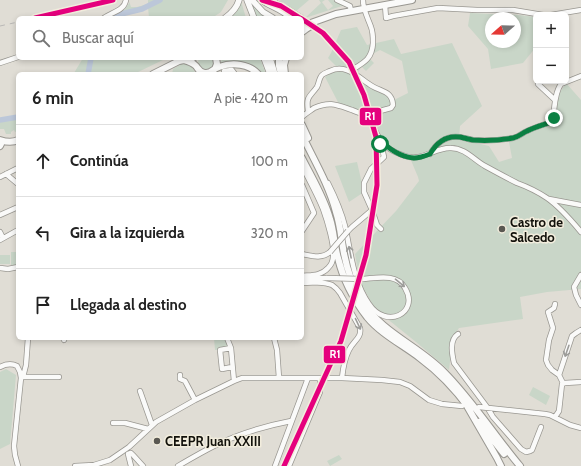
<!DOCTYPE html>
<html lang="es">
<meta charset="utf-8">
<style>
:root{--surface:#fff;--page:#f2f2f2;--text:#222;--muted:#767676;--line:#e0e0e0}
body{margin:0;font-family:Cabin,sans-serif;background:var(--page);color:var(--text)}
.controls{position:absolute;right:12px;top:12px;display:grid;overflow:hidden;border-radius:6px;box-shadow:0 2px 6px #0003}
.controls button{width:36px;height:36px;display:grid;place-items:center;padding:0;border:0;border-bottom:1px solid var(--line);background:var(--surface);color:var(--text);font:20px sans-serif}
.compass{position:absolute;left:485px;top:12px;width:36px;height:36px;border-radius:50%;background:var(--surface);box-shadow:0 2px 6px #0003;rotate:250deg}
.stop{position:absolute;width:12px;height:12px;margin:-9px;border:3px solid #0b8043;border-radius:50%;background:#fff}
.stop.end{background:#0b8043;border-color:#fff;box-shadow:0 1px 4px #0008}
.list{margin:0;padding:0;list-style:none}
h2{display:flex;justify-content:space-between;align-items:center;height:52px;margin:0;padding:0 16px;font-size:17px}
h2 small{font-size:13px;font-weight:400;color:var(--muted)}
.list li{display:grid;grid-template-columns:26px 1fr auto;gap:12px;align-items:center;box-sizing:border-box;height:72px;padding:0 16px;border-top:1px solid var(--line)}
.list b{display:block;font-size:15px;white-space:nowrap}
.list em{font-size:13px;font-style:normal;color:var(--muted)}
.icon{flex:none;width:22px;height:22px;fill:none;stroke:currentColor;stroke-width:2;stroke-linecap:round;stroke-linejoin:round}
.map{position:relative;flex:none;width:581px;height:466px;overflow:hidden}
.search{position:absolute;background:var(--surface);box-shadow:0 2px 6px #0003;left:16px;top:16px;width:288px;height:44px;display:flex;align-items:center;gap:10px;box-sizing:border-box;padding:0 14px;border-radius:6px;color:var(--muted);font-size:15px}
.panel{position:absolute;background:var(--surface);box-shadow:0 2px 6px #0003;left:16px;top:72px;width:288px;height:268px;border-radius:6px}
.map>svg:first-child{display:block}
.green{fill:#c9d6c8;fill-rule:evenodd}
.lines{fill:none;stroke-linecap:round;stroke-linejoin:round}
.river{stroke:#bcc7d9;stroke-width:5.5}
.minor-casing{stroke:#999791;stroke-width:6}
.major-casing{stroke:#999791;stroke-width:7}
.highway-casing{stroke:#999791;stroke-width:8}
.minor{stroke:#fafaf9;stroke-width:4.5}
.major{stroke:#fafaf9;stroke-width:5.5}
.highway{stroke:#fafaf9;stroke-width:6}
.rail{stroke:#b9b8b6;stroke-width:1;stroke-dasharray:5 5;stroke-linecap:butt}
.minor-bridge-casing{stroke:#999791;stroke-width:6;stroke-linecap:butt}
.minor-bridge{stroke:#fafaf9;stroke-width:4.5}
.rail-1-casing{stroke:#f2eddd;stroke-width:8}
.rail-1{stroke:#e5007d;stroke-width:5}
.oneway{stroke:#9d9d9a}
.route{stroke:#0b8043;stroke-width:5}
.poi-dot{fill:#5a5852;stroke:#f2eddd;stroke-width:1.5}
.labels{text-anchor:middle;stroke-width:3;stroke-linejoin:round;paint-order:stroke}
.poi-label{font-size:13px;font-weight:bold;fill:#12110b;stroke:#f2eddd;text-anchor:start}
.line-badge{stroke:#f2eddd;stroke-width:1.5}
.badge-label{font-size:11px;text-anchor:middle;font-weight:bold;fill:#fff}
</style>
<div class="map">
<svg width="581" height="466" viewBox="0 0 581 466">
<rect width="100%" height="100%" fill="#e0ddd5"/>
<path class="green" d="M148,0H228L221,12L212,18H149L148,7L127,14H123L118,12L124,10L130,2V4L131,7H137L148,4Z
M249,0L268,18H256Z
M281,0H309L295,12L276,3Z
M319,0H325L322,2L328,10L333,6L328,0H333L345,5L305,18L321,3Z
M241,1L246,18H229Z
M470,13L519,15L536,17V47L523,63L491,69L488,49L468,26ZM491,18H515V42H491Z
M357,27L367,45L394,39L401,54L452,43L482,106L460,126L459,139L489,146L499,162L512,158L509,142L528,131L554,121L558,95L566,83L581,100V289L547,292L520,297L523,319L459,328L451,340V354L449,370L416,342L375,309L360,282L355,254L396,211L419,181L418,177L410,158L405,156L380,139L365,115L340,106L325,77L338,68L328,58L331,53L341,30ZM380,50L402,61L408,93L392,101L390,96L357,75L365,58Z
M83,58H167L134,74H74V73Z
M199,58H212C219,74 193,74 199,58Z
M224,58H260L266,74H260L237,62L220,63L221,61Z
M370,59L374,63L366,71L362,67Z
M182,63L190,64L195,72V74H172L173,69L180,65L179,64Z
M18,119V131L15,132L14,130L11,132V134H6L4,129H0V121Z
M357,162L364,192L349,202L335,166Z
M11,252H18V265H11Z
M0,255H10V264H0Z
M214,338H227L231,348L215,350Z
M6,369L16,375L10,444L0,449V372Z
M533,387L550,396L546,405L529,395Z
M339,455L342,459L330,466L327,461Z"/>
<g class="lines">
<path class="river" d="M113,18L117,15L142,9L160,0
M88,74L91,58
M0,120L18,117"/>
<defs>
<path id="minor" d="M261,0C269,7 284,10 289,18
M273,0L276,3L288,9L302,18
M337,0L350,6L351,11
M385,5L386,18L393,16L438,8L477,10H513L543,15
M551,15L581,10
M104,18C112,12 124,11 126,0
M0,63L18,57
M224,71L232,70L235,74
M350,71C363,63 372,60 373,43C373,38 373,32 371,27C368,18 363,10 363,0
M538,84L555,100
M308,111C306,96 309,98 317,87C319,83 319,78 322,75C324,73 328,72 330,71C346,63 359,78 372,86C382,92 392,91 393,105L391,108L365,115
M302,117C306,113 310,111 314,108C330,101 337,105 352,110C356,112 362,113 366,116C374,124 374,131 380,139C384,147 396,153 405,156C422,162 435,147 451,148C465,148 474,160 485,166C496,172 507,178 517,183C528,187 538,192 547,198C560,207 571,220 581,232
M430,154C437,142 446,135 460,137C465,138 468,139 473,140C485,141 501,140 513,138C519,137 522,133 527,131C535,127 543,125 551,122C554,118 553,115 554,110C555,101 556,91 561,84L581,76
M302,166C309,180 317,194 323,209C327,220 335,246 333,257C333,261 331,265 328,268C321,276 311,275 302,276
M6,174L18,184
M0,177L18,168
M328,183C335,197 341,210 345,226C351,253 353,281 369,304C386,330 420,313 405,288C397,273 377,278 363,279
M302,185L314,213L302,231
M549,199L581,205
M372,210L377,225L381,229
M0,215L18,207
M348,231L352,227L372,210L364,192V183L371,169L384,157L380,139
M0,232L3,238
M0,240L18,230
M302,254C312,256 322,259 330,252
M0,268L8,269L18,267
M581,275L574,287L576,295L581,305
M302,279L327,278
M302,283C310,282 325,282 332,285C335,287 338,290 340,293L360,328C362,338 353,341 349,350C345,358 343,368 342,378
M555,304L554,308L548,312L553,328L549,340L546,360L548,365L552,370L559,375L563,383
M458,334C449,340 452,354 454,363L487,407L493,417L521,449L526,452L530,451L532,450L541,427
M63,338L64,340
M227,338L231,348L234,381
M274,338L277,350L279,378
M231,348L220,350L222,369L232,367
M0,367C6,364 11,363 17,366L20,372L21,378L14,446L15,455L18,466
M180,375V379L185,381L195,400
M559,375L572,336L576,333L581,330
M22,377H59
M23,377L26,365L28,338
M140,391L152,425
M479,407L545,414L550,415L570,425L581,428
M555,417L559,411L562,384L565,383L581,382
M113,423H125L148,429
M75,466L94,465L110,460L129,447L156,422L195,400L234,381L242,378H342L382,380L400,382L410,386L429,400L442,404L462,406
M131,466L128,454L131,453L133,455L143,466
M178,466C190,459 202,452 214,446C238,434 265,426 291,421
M275,466L308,378
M289,466L320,392V378"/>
<path id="major" d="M247,0L254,18
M252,0L263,12L273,18
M225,18C232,13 237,8 239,0
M264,58L270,74
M270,58L275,74"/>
<path id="highway" d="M302,24H308L336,14L412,0
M302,32L306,29L314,24
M279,58V66L281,74
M184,60C188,61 193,63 196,66C199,70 200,73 205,73C211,74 214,68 219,67C233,62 249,64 258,74
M215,69L217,64L216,58
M153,74L179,61L193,58
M285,74L284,65L286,58
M302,125L308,138
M302,135C314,160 329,185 336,212C340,224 341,236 343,248C346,267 352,285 362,301C382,333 419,346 444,372C472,400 494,435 520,466
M0,146L1,144L0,140C6,142 12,143 18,140
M302,158C312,178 324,197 330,219C334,231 334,245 338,258C343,279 354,300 367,317C381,334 403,345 420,358C439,372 455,389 469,408
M467,406L497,458L501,466
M479,422L504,454"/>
</defs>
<use href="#minor" class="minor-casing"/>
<use href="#major" class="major-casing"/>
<use href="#highway" class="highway-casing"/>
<use href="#minor" class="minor"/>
<use href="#major" class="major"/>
<use href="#highway" class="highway"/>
<path class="rail" d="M35,18L95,4
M0,26L18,22
M284,466L292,448"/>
<defs>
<path id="minor-bridge" d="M330,252L348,231
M327,278L363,279"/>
</defs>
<use href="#minor-bridge" class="minor-bridge-casing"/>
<use href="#minor-bridge" class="minor-bridge"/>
<defs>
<path id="rail-1" d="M262,0L281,6L300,18
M35,18L113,0
M284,466L341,341L366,255L377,185L376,137L364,95L349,62L323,33L302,19"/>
</defs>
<use href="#rail-1" class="rail-1-casing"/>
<use href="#rail-1" class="rail-1"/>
</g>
<defs><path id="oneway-shaft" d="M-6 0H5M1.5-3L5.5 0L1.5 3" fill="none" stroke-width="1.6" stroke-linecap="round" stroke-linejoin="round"/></defs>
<g class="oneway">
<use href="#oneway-shaft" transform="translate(350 252) rotate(-101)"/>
<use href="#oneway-shaft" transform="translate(400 283) rotate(40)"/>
<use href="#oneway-shaft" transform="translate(358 324) rotate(65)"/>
<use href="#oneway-shaft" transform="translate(567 351) rotate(109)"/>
</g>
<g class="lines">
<path class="route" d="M380,144V139C388,149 401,157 414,158C419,158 425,156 430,154C437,142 446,135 460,137C464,138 468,139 473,140C485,141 501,140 513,138C519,137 522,133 527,131C534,127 543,125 551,122L553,121L554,118"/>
</g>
<g class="poi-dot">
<circle cx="502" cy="229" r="4"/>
<circle cx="157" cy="441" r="4"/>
</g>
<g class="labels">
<g class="poi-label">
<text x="510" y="227">Castro de<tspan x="510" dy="15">Salcedo</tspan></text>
<text x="165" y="446">CEEPR Juan XXIII</text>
</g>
</g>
<g class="line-badge">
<rect x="359" y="107" width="23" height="19" rx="4" fill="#e5007d"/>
<rect x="323" y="345" width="23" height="19" rx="4" fill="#e5007d"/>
</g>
<g class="badge-label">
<text x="370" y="120">R1</text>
<text x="335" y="358">R1</text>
</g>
</svg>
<div class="controls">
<button>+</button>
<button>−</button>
</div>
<svg class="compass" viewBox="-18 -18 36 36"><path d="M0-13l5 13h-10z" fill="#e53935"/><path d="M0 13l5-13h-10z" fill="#767676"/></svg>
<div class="stop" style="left:380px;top:144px"></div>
<div class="stop end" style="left:554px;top:118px"></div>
<div class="search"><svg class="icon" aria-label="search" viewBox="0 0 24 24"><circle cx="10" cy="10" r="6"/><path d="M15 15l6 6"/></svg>Buscar aquí</div>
<section class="panel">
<h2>6 min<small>A pie · 420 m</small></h2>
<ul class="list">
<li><svg class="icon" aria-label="ahead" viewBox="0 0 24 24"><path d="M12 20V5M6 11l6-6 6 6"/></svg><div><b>Continúa</b></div><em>100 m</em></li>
<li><svg class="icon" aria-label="left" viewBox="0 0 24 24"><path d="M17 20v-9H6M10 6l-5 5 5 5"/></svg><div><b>Gira a la izquierda</b></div><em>320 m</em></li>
<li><svg class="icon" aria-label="arrive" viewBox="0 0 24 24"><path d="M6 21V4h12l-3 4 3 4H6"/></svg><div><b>Llegada al destino</b></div></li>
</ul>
</section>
</div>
